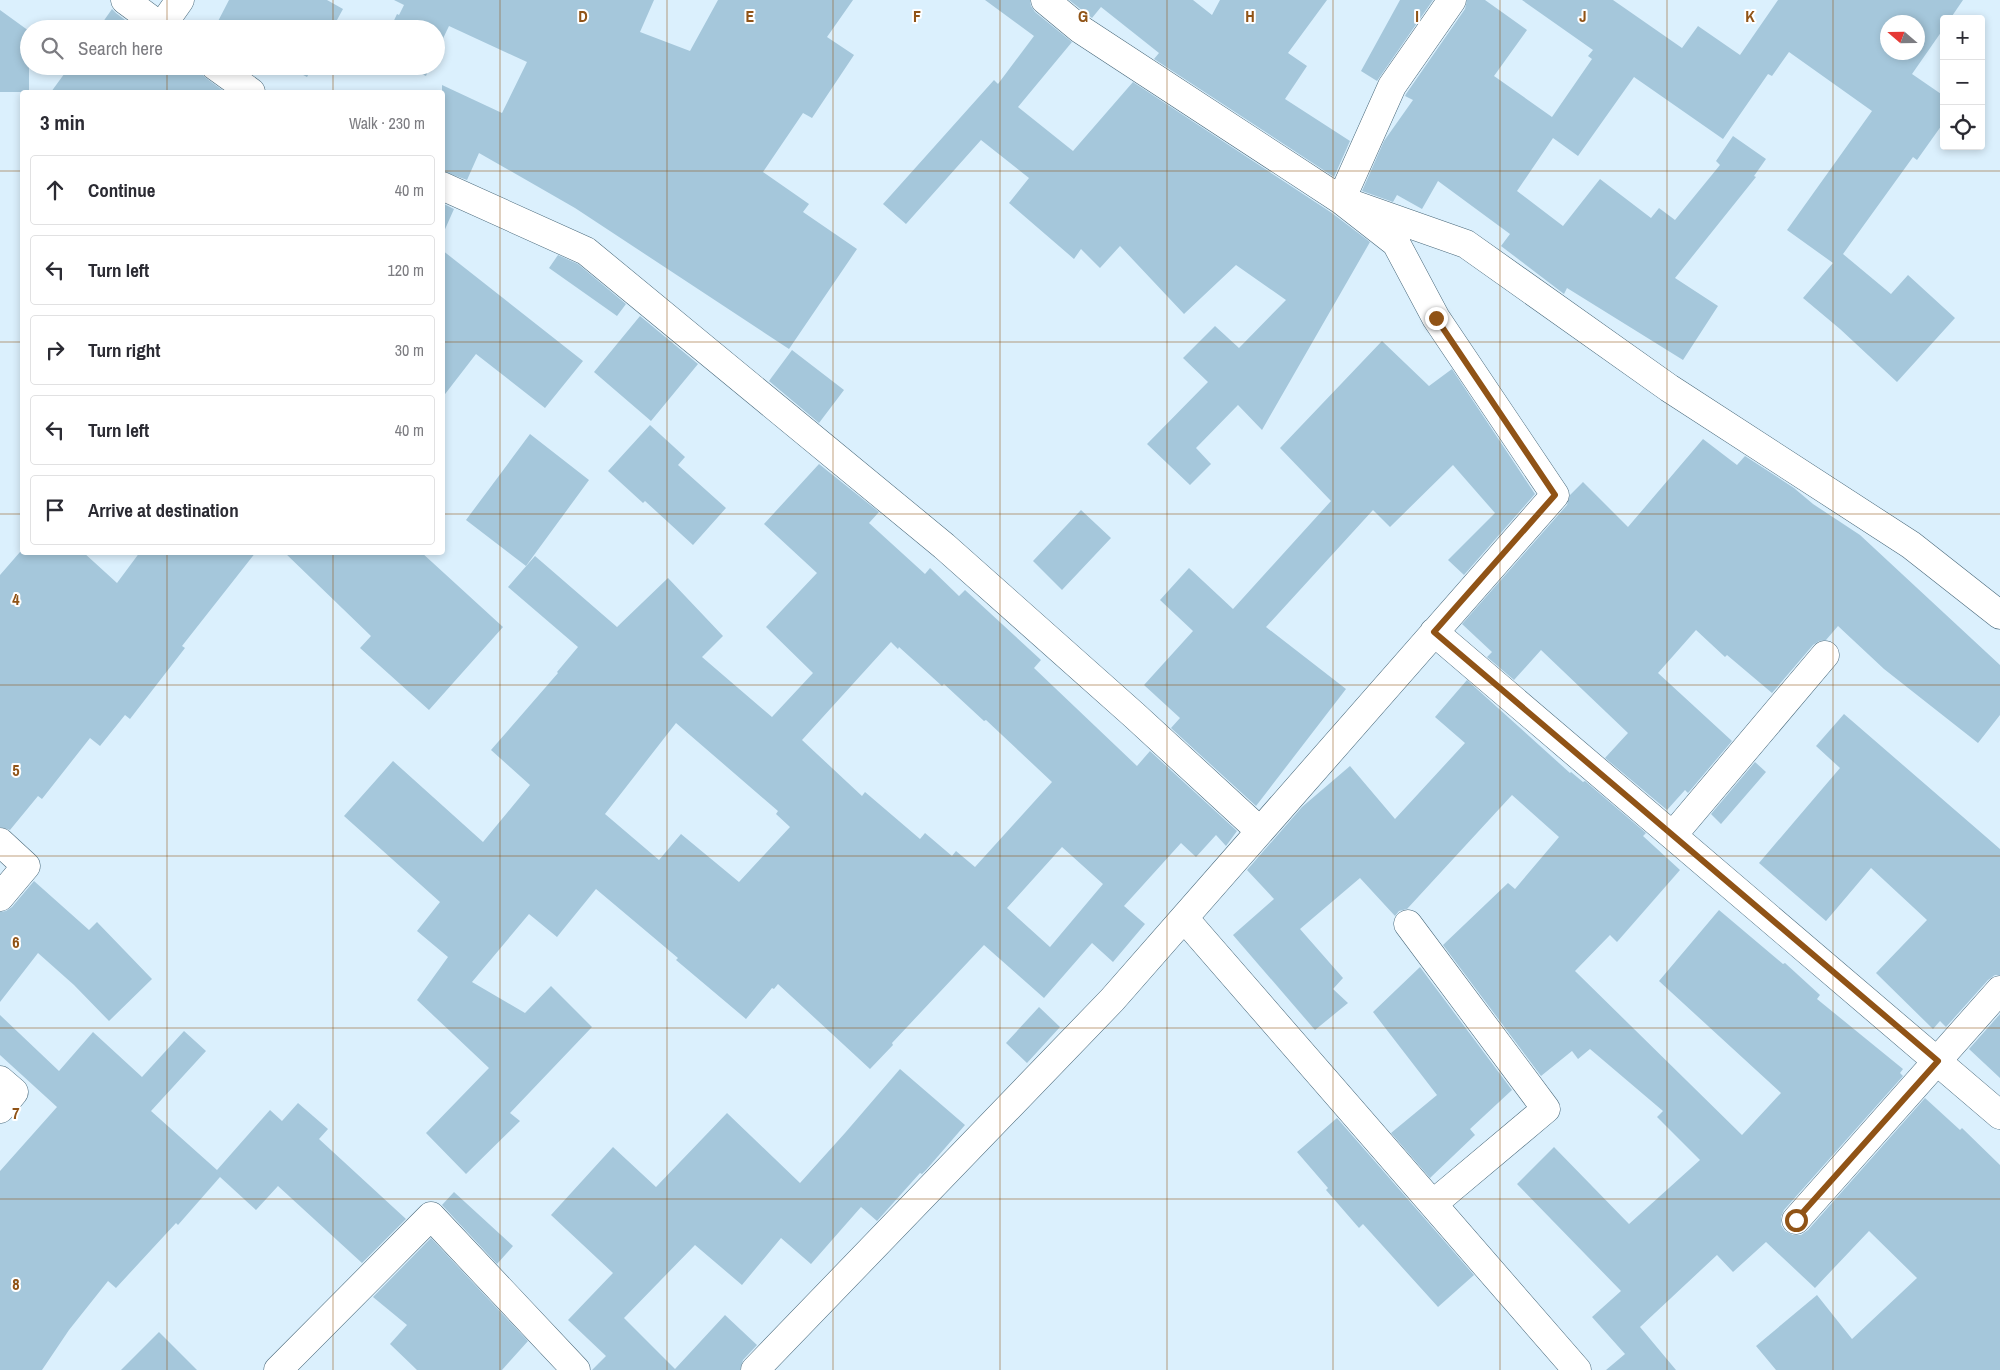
<!DOCTYPE html>
<meta charset="utf-8">
<style>
:root{--surface:#fff;--page:#f7f7f7;--text:#2b2b33;--muted:#7c7c81;--line:#e1e1e2}
body{margin:0;font-family:"Archivo Narrow",sans-serif;background:var(--page);color:var(--text)}
.controls{position:absolute;right:15px;top:15px;display:grid;overflow:hidden;border-radius:5px;box-shadow:0 2px 8px #0003}
.controls button{width:45px;height:45px;display:grid;place-items:center;padding:0;border:0;border-bottom:1px solid var(--line);background:var(--surface);color:var(--text);font:25px sans-serif}
.compass{position:absolute;left:1880px;top:15px;width:45px;height:45px;border-radius:50%;background:var(--surface);box-shadow:0 2px 8px #0003;rotate:290deg}
.stop{position:absolute;width:15px;height:15px;margin:-11px;border:4px solid #905316;border-radius:50%;background:#fff}
.stop.end{background:#905316;border-color:#fff;box-shadow:0 1px 5px #0008}
.list{margin:0;padding:0;list-style:none}
h2{display:flex;justify-content:space-between;align-items:center;height:65px;margin:0;padding:0 20px;font-size:21px}
h2 small{font-size:16px;font-weight:400;color:var(--muted)}
.list li{display:grid;grid-template-columns:32px 1fr auto;gap:15px;align-items:center;box-sizing:border-box;height:70px;margin:0 10px 10px;padding:0 10px;border:1px solid var(--line);border-radius:5px}
.list b{display:block;font-size:19px;white-space:nowrap}
.list em{font-size:16px;font-style:normal;color:var(--muted)}
.icon{flex:none;width:28px;height:28px;fill:none;stroke:currentColor;stroke-width:2;stroke-linecap:round;stroke-linejoin:round}
.map{position:relative;flex:none;width:2000px;height:1370px;overflow:hidden}
.search{position:absolute;background:var(--surface);box-shadow:0 2px 8px #0003;left:20px;top:20px;width:425px;height:55px;display:flex;align-items:center;gap:12px;box-sizing:border-box;padding:0 18px;border-radius:28px;color:var(--muted);font-size:19px}
.panel{position:absolute;background:var(--surface);box-shadow:0 2px 8px #0003;left:20px;top:90px;width:425px;height:465px;border-radius:5px}
.map>svg:first-child{display:block}
.building{fill:#a5c7db;fill-rule:evenodd}
.lines{fill:none;stroke-linecap:round;stroke-linejoin:round}
.minor-casing{stroke:#476779;stroke-width:29}
.minor{stroke:#fff;stroke-width:28}
.route{stroke:#905316;stroke-width:6}
.grid{fill:none;stroke:#905316;stroke-width:1;stroke-opacity:0.55}
.grid-label{font-size:16px;text-anchor:middle;font-weight:bold;fill:#905316;stroke:#fff;stroke-width:4;stroke-linejoin:round;paint-order:stroke}
</style>
<div class="map">
<svg width="2000" height="1370" viewBox="0 0 2000 1370">
<rect width="100%" height="100%" fill="#dbf0fd"/>
<path class="building" d="M229,0H327L343,9L332,29H214Z
M394,0H654L640,32L690,51L718,0H853L827,37L854,55L812,118L803,113L763,172L809,204L803,212L857,249L789,349L575,208L479,153L467,180L442,171V85L502,113L527,62L449,26L436,53V29H390L397,14L399,15L404,5Z
M985,0H1030L1031,6L1035,12L1072,42L1018,107L1073,151L1133,82L1332,213L1370,242L1262,430L1238,405L1196,448L1211,464L1190,485L1147,444L1208,382L1183,358L1215,326L1239,348L1286,300L1236,265L1184,314L1120,246L1100,268L1081,249L1074,259L1009,203L1029,178L981,140L906,224L883,204L994,80L998,84L1034,36Z
M1069,0H1193L1212,15L1220,0H1327L1288,53L1307,66L1285,99L1350,141L1334,177L1154,59L1159,53L1101,7L1092,18Z
M1400,0H1433L1377,81L1361,71Z
M1467,0H1485L1527,30L1494,76L1552,117L1592,59L1588,56L1593,50L1522,0H1613L1682,48L1698,26L1740,55L1778,0H1963L1950,19H1944V28L1912,74L1944,96V122L1917,160L1913,157L1843,254L1891,294L1908,275L1955,318L1897,382L1840,329L1803,298L1833,263L1787,230L1872,111L1789,52L1772,76L1768,74L1723,139L1634,77L1578,156L1553,138L1517,191L1563,226L1600,179L1651,218L1659,208L1675,220L1720,165L1716,161L1733,136L1766,159L1754,176L1756,177L1675,278L1718,306L1683,360L1567,288L1564,294L1501,246L1510,234L1438,181L1422,209L1397,195L1393,202L1362,191L1384,141L1413,100L1405,96L1406,94L1465,9ZM1888,22H1918V52H1888Z
M112,9L116,13L137,29H98Z
M0,10L29,31V92H0Z
M70,66H200L201,73L206,78L225,92H51Z
M286,66H313L307,77Z
M405,66H430L426,76Z
M442,203L454,209L442,236Z
M442,250L583,361L545,408L476,354L442,398Z
M558,255L578,264L626,304L617,316L549,268Z
M640,316L698,364L651,421L594,372Z
M1382,341L1429,386L1452,369L1535,494L1464,575L1448,560L1495,513L1453,465L1390,527L1373,510L1266,627L1346,689L1256,806L1171,728L1180,718L1144,685L1193,631L1160,600L1189,568L1233,609L1331,501L1280,448Z
M792,350L844,390L819,423L769,381Z
M650,425L685,457L678,465L726,508L693,545L645,501L643,503L608,471Z
M530,434L589,480L526,566L466,520Z
M1703,439L1737,465L1745,456L1794,488L1813,504L1860,535L2000,665V715L1978,743L1884,669L1838,626L1826,640L1819,641L1813,645L1772,693L1727,655L1725,657L1696,630L1658,673L1732,741L1688,793L1685,790L1667,810L1605,758L1628,733L1541,650L1514,680L1487,657L1492,652L1462,624L1567,505L1570,495L1583,482L1628,527Z
M819,464L879,512L869,523L925,574L930,568L959,596L965,590L1041,660L1034,668L1137,766L1150,751L1237,831L1226,846L1216,835L1196,857L1181,843L1124,906L1145,924L1113,962L1092,943L1044,998L984,945L892,1043L893,1045L870,1069L778,984L774,989L772,988L746,1019L676,960L678,958L596,889L557,937L529,914L472,982L525,1013L551,986L592,1027L510,1113L520,1121L466,1174L426,1133L489,1068L417,1000L448,957L417,931L440,902L344,816L393,761L483,842L530,785L491,750L558,673L557,672L578,647L508,587L535,556L617,627L668,578L723,636L702,657L772,717L813,673L766,627L817,573L764,524ZM891,642L898,649L899,647L942,686L944,684L984,721L986,720L1052,782L975,867L956,851L952,856L925,833L920,839L865,792L862,796L802,740ZM676,723L778,811L776,814L790,827L739,882L681,834L659,860L605,814ZM1062,847L1103,884L1050,947L1007,908Z
M1081,510L1111,538L1062,590L1033,561Z
M20,552H83L117,583L140,552H256L182,646L185,648L130,719L125,715L100,746L90,738L42,799L38,796L10,830L0,827V575Z
M284,552H421L503,627L429,710L360,648L371,636Z
M1467,680L1570,773L1571,772L1583,782L1585,781L1646,833L1643,836L1680,870L1617,942L1610,935L1575,971L1742,1135L1781,1093L1659,981L1719,910L1783,964L1785,963L1820,995L1817,999L1903,1069L1900,1073L1903,1076L1784,1210L1781,1217V1225L1785,1231L1793,1235H1801L1808,1230L1925,1098L1960,1130L1962,1128L2000,1165V1370H1776L1756,1346L1817,1295L1852,1339L1917,1278L1869,1231L1815,1288L1766,1242L1733,1272L1717,1255L1640,1327L1676,1370H1606L1625,1354L1592,1317L1621,1291L1517,1184L1554,1147L1629,1224L1700,1160L1657,1117L1663,1111L1590,1049L1578,1059L1572,1051L1541,1076L1443,945L1508,883L1515,889L1559,837L1512,795L1407,909L1399,911L1395,916L1360,878L1300,929L1343,978L1333,989L1348,1003L1315,1030L1233,935L1274,899L1247,870L1302,807L1350,766L1395,819L1465,743L1435,717Z
M1844,714L2000,849V975H1995L1988,980L1946,1027L1940,1021L1933,1029L1876,973L1927,920L1871,868L1826,921L1759,863L1840,768L1816,746Z
M1755,762L1766,772L1721,824L1711,814Z
M34,881L89,930L97,922L152,979L109,1021L74,985L38,953L0,1002V912L6,911L12,907Z
M1420,967L1512,1090L1470,1129L1475,1135L1430,1178L1391,1133L1437,1095L1373,1012Z
M1039,1007L1060,1027L1027,1063L1006,1043Z
M2000,1014V1078L1969,1049Z
M0,1015L59,1071L93,1032L142,1077L184,1031L206,1051L151,1111L217,1170L270,1110L282,1121L298,1103L328,1129L319,1139L406,1219L362,1263L278,1186L256,1210L220,1177L178,1225L176,1223L116,1288L108,1281L69,1330L42,1370H0V1171L57,1107L0,1055Z
M900,1069L965,1125L926,1170L922,1174L920,1173L877,1221L861,1207L811,1264L781,1238L742,1285L695,1245L624,1318L675,1369L725,1315L757,1345L743,1360L740,1370H592L606,1356L568,1320L613,1273L551,1215L613,1147L656,1187L727,1113L800,1183L845,1133Z
M1337,1118L1474,1275L1438,1307L1363,1224L1359,1228L1326,1190L1328,1188L1297,1152Z
M454,1192L513,1246L497,1264L442,1205Z
M431,1238L528,1341L502,1370H417L390,1344L407,1325L373,1297Z
M159,1332L197,1370H121Z"/>
<g class="lines">
<defs>
<path id="minor" d="M125,0L164,29
M1045,0L1080,29L1341,200L1466,244L1669,388L1911,545L2000,615
M161,27L180,0
M215,66L251,92
M442,186L586,251L944,546L1134,715L1260,831
M1434,632L2000,1115
M1673,835L1825,655
M0,842L26,866L0,897
M1184,918L1577,1370
M1408,924L1546,1109L1434,1203
M0,1080L14,1092L0,1109
M1796,1220L2000,990
M278,1370L431,1216L576,1370
M755,1370L1112,1000L1555,495L1436,318L1396,243L1341,200L1392,86L1452,0"/>
</defs>
<use href="#minor" class="minor-casing"/>
<use href="#minor" class="minor"/>
</g>
<g class="lines">
<path class="route" d="M1436,318L1555,495L1434,632L1938,1061L1796,1220"/>
</g>
<path class="grid" d="M167,0V29M333,0V29M500,0V1370M667,0V1370M833,0V1370M1000,0V1370M1167,0V1370M1333,0V1370M1500,0V1370M1667,0V1370M1833,0V1370M167,66V92M333,66V92M0,171H22M442,171H2000M0,342H22M442,342H2000M0,514H22M442,514H2000M167,552V1370M333,552V1370M0,685H2000M0,856H2000M0,1028H2000M0,1199H2000"/>
<g class="grid-label">
<text x="583" y="22">D</text>
<text x="750" y="22">E</text>
<text x="917" y="22">F</text>
<text x="1083" y="22">G</text>
<text x="1250" y="22">H</text>
<text x="1417" y="22">I</text>
<text x="1583" y="22">J</text>
<text x="1750" y="22">K</text>
<text x="16" y="605">4</text>
<text x="16" y="776">5</text>
<text x="16" y="948">6</text>
<text x="16" y="1119">7</text>
<text x="16" y="1290">8</text>
</g>
</svg>
<div class="controls">
<button>+</button>
<button>−</button>
<button><svg class="icon" aria-label="locate" viewBox="0 0 24 24"><circle cx="12" cy="12" r="6"/><path d="M12 2v4M12 18v4M2 12h4M18 12h4"/></svg></button>
</div>
<svg class="compass" viewBox="-18 -18 36 36"><path d="M0-13l5 13h-10z" fill="#e53935"/><path d="M0 13l5-13h-10z" fill="#7c7c81"/></svg>
<div class="stop" style="left:1796px;top:1220px"></div>
<div class="stop end" style="left:1436px;top:318px"></div>
<div class="search"><svg class="icon" aria-label="search" viewBox="0 0 24 24"><circle cx="10" cy="10" r="6"/><path d="M15 15l6 6"/></svg>Search here</div>
<section class="panel">
<h2>3 min<small>Walk · 230 m</small></h2>
<ul class="list">
<li><svg class="icon" aria-label="ahead" viewBox="0 0 24 24"><path d="M12 20V5M6 11l6-6 6 6"/></svg><div><b>Continue</b></div><em>40 m</em></li>
<li><svg class="icon" aria-label="left" viewBox="0 0 24 24"><path d="M17 20v-9H6M10 6l-5 5 5 5"/></svg><div><b>Turn left</b></div><em>120 m</em></li>
<li><svg class="icon" aria-label="right" viewBox="0 0 24 24"><path d="M7 20v-9h11M14 6l5 5-5 5"/></svg><div><b>Turn right</b></div><em>30 m</em></li>
<li><svg class="icon" aria-label="left" viewBox="0 0 24 24"><path d="M17 20v-9H6M10 6l-5 5 5 5"/></svg><div><b>Turn left</b></div><em>40 m</em></li>
<li><svg class="icon" aria-label="arrive" viewBox="0 0 24 24"><path d="M6 21V4h12l-3 4 3 4H6"/></svg><div><b>Arrive at destination</b></div></li>
</ul>
</section>
</div>
